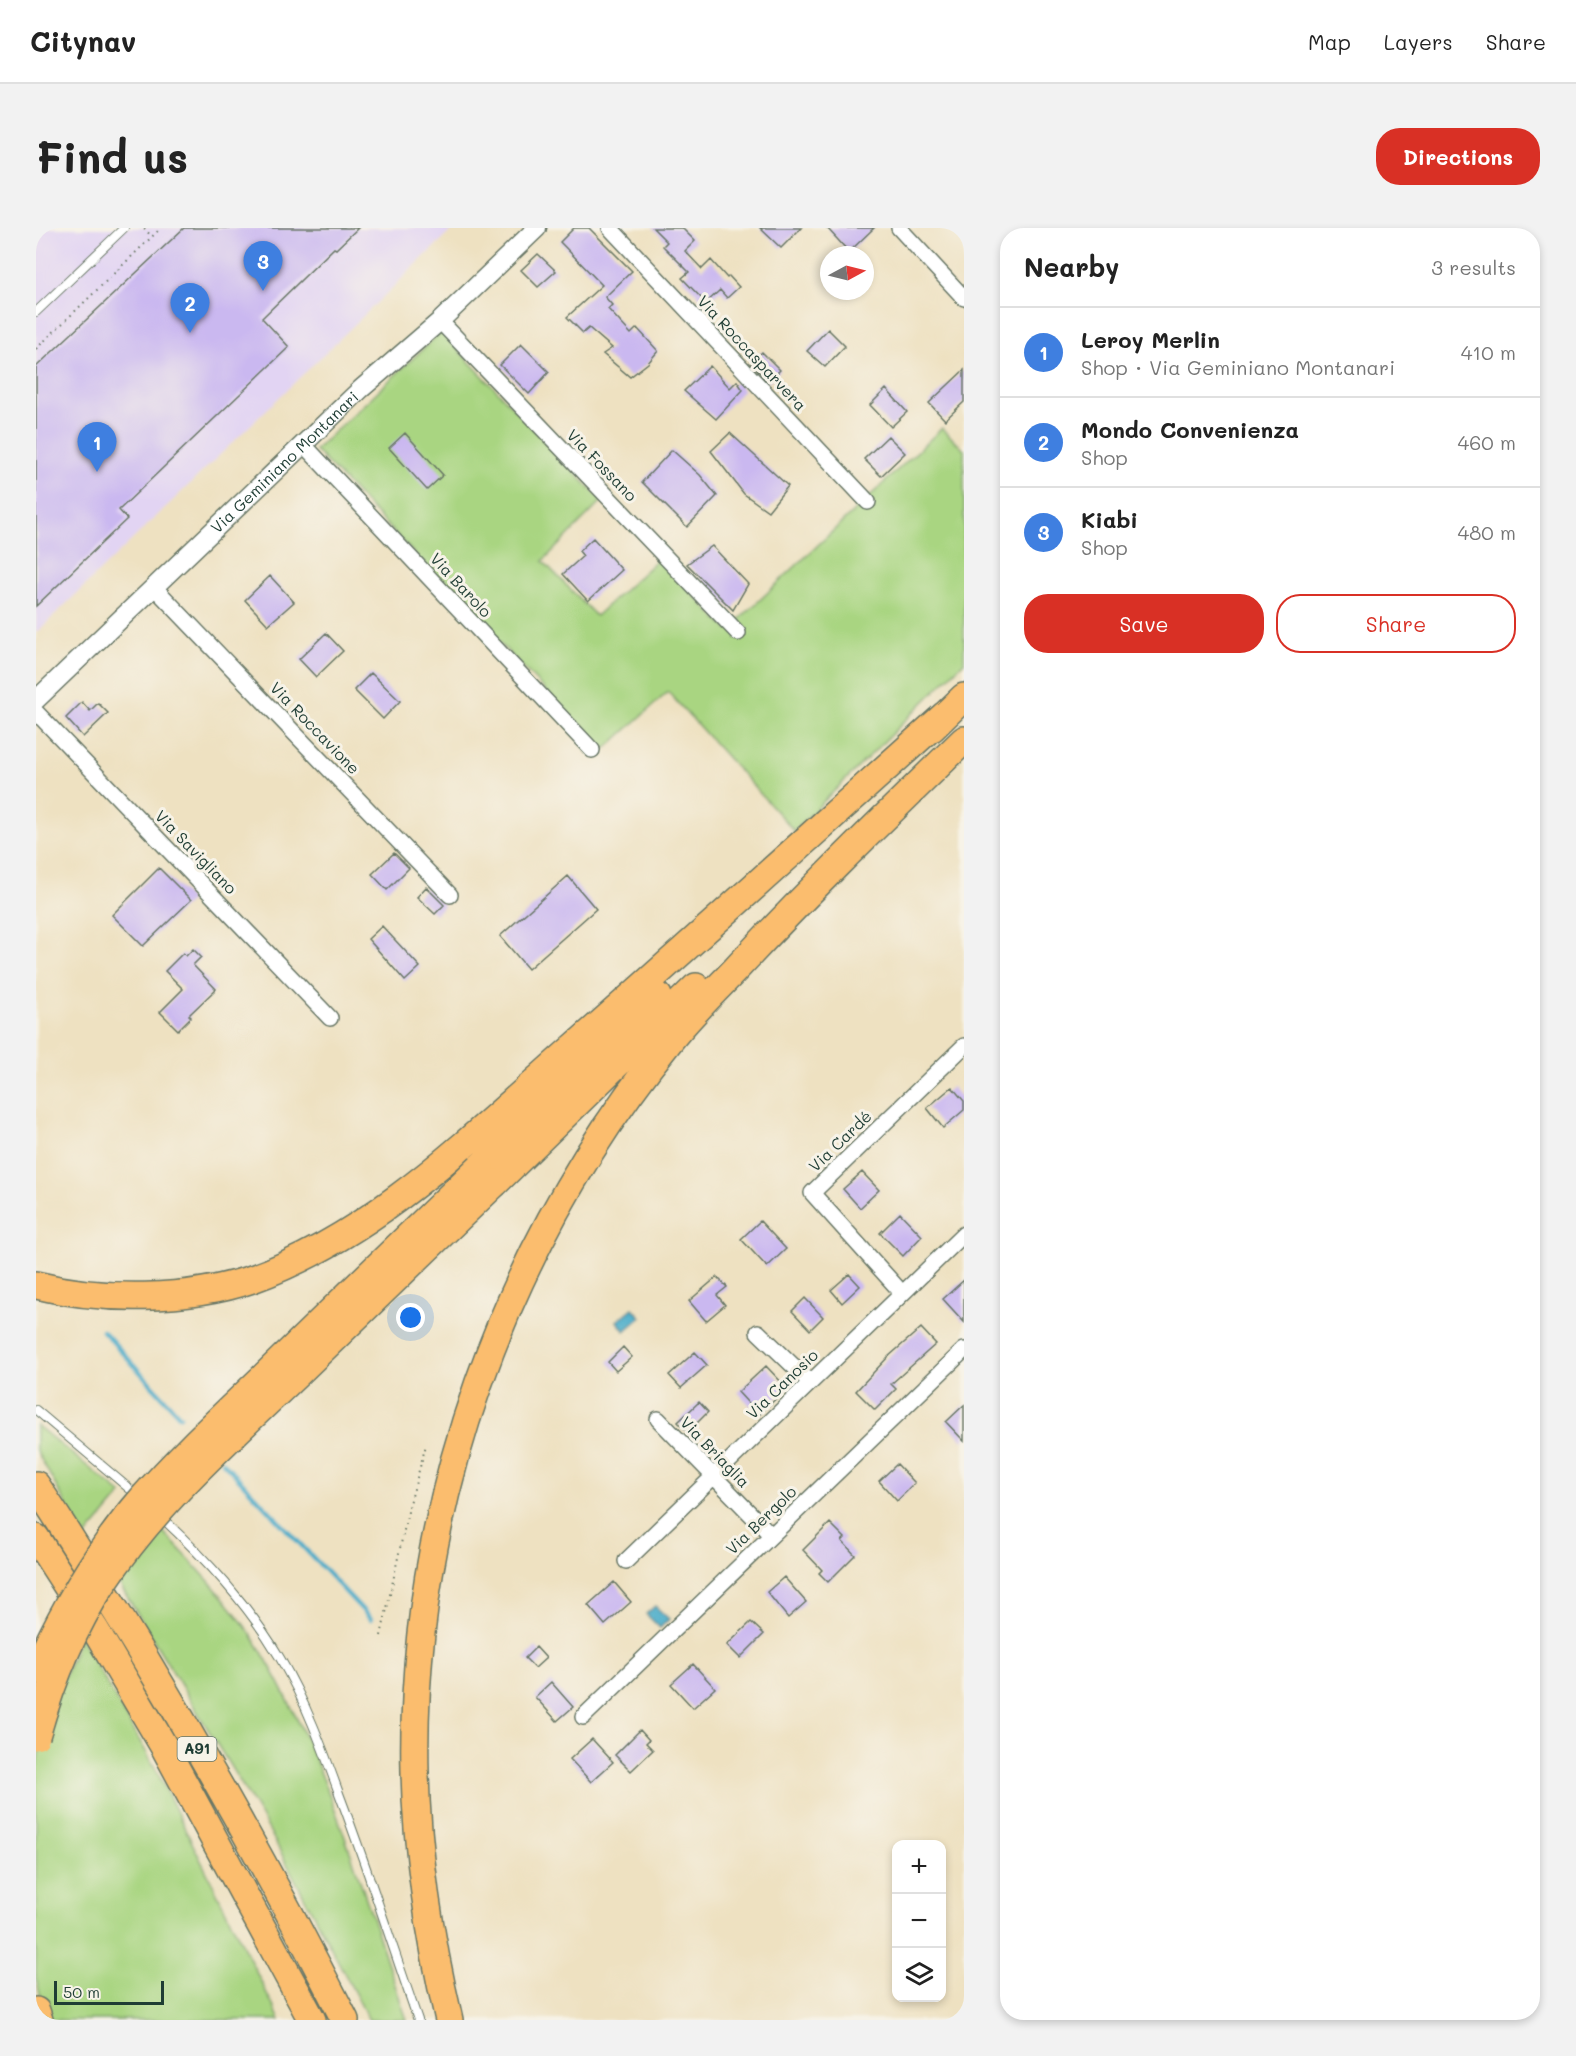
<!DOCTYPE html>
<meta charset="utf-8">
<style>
:root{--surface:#fff;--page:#f2f2f2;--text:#222;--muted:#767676;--line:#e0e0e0;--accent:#d93025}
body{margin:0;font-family:Mali,sans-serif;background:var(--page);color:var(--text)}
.controls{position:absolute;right:18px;bottom:18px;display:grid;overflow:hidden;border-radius:12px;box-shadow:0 3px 9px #0003}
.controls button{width:54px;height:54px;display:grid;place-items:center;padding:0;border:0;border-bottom:2px solid var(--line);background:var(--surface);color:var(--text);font:30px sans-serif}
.compass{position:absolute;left:784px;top:18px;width:54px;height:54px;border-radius:50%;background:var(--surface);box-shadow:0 3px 9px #0003;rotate:83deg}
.scale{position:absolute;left:18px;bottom:15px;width:110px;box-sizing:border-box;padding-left:6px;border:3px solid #1f3d34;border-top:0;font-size:16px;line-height:21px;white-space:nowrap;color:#1f3d34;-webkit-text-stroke:4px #f7f3e8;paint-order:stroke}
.you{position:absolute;left:375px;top:1090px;width:21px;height:21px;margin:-15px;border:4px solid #fff;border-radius:50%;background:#1a73e8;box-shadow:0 0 0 9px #1a73e833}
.badge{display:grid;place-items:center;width:39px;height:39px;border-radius:50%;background:var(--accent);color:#fff;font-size:20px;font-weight:700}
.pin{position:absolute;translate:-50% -50px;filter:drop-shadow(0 2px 3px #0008)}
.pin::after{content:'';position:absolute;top:32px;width:21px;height:18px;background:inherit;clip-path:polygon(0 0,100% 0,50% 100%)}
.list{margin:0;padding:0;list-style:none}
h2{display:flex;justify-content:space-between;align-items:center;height:78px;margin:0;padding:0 24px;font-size:26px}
h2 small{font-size:20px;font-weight:400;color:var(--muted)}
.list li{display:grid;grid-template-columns:39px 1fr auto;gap:18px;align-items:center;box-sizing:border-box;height:90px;padding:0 24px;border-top:2px solid var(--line)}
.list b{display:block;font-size:22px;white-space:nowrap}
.list p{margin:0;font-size:20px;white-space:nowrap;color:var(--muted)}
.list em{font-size:20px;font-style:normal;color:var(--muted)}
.actions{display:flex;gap:12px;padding:18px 24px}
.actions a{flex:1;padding:14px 0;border:2px solid var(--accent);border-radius:24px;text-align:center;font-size:21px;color:var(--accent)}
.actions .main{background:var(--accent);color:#fff}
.icon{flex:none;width:33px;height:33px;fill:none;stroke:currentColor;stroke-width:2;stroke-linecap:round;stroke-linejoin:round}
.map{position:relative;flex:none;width:928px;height:1792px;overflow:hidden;border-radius:24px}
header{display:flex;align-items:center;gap:36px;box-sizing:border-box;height:84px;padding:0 30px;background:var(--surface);border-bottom:2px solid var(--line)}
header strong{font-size:28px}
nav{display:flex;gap:33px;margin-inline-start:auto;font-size:21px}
.intro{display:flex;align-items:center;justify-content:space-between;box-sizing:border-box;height:144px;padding:0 36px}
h1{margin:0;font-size:42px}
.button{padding:15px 27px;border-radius:24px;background:var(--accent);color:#fff;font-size:21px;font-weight:700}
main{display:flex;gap:36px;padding:0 36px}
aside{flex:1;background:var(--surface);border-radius:24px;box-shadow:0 3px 9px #0003}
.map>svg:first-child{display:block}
.built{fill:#e2d4f3}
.green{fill:#a9d581;stroke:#64895a;stroke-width:1.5}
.water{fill:#4aacc9;stroke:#34747e;stroke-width:1.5}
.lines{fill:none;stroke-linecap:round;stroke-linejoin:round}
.stream{stroke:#4aacc9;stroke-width:4.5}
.building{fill:#cab8f0}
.service-casing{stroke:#677665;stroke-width:10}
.minor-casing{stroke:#677665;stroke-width:18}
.tertiary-casing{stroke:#677665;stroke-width:21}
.motorway-casing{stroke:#677665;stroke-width:30}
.path{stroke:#677665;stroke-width:2;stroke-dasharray:1.5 4.5;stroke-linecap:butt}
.service{stroke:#fff;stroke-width:8}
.minor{stroke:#fff;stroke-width:15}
.tertiary{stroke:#fff;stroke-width:18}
.motorway{stroke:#fbbd6e;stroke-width:27}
.motorway-bridge-casing{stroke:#677665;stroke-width:30;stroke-linecap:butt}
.motorway-bridge{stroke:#fbbd6e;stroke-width:27}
.labels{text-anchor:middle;stroke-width:6;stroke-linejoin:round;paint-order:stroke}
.shield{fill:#f7f3e8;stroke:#60746a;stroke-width:1.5}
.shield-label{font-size:15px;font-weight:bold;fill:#1f3d34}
.street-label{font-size:16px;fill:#1f3d34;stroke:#f7f3e8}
</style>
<header>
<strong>Citynav</strong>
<nav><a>Map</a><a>Layers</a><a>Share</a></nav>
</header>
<div class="intro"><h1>Find us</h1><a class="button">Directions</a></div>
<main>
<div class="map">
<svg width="928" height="1792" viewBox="0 0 928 1792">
<rect width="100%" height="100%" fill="#f7f3e8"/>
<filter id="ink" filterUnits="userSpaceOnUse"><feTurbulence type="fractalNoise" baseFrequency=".0167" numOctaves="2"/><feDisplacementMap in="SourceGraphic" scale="12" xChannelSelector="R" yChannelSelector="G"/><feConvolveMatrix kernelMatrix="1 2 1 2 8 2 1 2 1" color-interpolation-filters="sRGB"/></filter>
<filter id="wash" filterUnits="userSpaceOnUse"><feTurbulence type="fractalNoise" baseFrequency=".008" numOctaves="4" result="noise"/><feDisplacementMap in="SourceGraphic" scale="24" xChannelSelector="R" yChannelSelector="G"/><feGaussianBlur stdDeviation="1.35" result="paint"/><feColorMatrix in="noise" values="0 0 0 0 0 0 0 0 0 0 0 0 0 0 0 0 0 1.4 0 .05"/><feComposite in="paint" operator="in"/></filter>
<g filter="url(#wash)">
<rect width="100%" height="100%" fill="#eee1c1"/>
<path class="built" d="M0,0H418L0,405Z"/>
<path class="green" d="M405,104L566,273L507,333L560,388L622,331L692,402L906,200L928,222V434L758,603L632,464L567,523L279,222Z
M0,1197L86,1266L49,1310L0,1222Z
M121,1297C154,1332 189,1368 216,1408C289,1523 326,1664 371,1792H333L232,1600L81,1352Z
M44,1409L117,1536L244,1792H11L0,1750V1540L7,1503Z"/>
<path class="water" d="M597,1080L605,1089L589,1103L581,1093Z
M619,1378L633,1391L624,1400L610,1386Z"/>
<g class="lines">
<path class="stream" d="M67,1103L144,1188
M187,1234L335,1391"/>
</g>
<g id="blocks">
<path class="building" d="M148,0H322L300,21L298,20L226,90L253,119L83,282L91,291L0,378V139Z
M538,0H553L596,43L569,69L576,77L572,81L595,106L601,100L622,123L612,135L594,149L567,126L576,120L553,100L547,105L531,89L566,57L524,14Z
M617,0H646L659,13L649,23L666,41L675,32L691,50L693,48L703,59L691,70L684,62L670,75L646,50L653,44L627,18L631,14Z
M724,0H765L745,20Z
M791,0H838L813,24Z
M502,26L520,43L502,59L485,42Z
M792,101L809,118L789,139L771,123Z
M485,116L513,144L493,166L464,137Z
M726,124L744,142L732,154L715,135Z
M674,138L694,160L701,153L707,162L680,191L648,163Z
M928,142V174L909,192L893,175Z
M850,161L871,184L855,199L834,177Z
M369,205L407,247L391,262L353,220Z
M694,205L752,258L732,283L708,266L675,223Z
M852,208L869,225L845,248L828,231Z
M636,222L664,247L681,268L651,299L606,254Z
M557,310L586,342L552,373L527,346L547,328L543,323Z
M676,318L712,356L697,382L651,336Z
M234,348L258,374L232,397L209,372Z
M290,405L307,423L280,449L263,431Z
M335,445L364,473L347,491L318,462Z
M46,474L54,483L62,475L72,485L47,509L30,490Z
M358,625L373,640L351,662L336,646Z
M123,640L155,672L107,718L76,687Z
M532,648L560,681L492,741L464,708Z
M390,659L408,677L399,686L381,669Z
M346,698L384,739L369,753L332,711Z
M157,721L165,729L157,737L180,761L153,787L155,789L142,802L124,784L147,761L129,743L147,725L150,728Z
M916,859L928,873V882L907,900L891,880Z
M826,944L843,962L824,980L807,961Z
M864,985L886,1008L867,1028L844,1005Z
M724,993L750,1021L731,1039L705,1011Z
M813,1046L824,1058L806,1075L795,1062Z
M681,1049L691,1059L681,1067L689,1077L670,1093L653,1073Z
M928,1052V1094L907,1071Z
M769,1070L787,1089L774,1102L756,1083Z
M885,1100L900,1116L855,1156L860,1161L839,1182L820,1163L852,1129Z
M587,1119L596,1129L580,1143L572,1134Z
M659,1124L671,1137L645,1160L633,1147Z
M730,1138L751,1160L723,1187L702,1164Z
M663,1174L672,1184L652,1204L642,1194Z
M928,1177V1213L910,1194Z
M861,1236L879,1255L861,1273L843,1253Z
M794,1295L809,1310L806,1313L819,1327L792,1354L783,1345L786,1342L767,1322Z
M748,1349L770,1374L752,1390L731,1364Z
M578,1354L595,1374L569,1397L552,1377Z
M715,1394L728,1406L704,1430L691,1417Z
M500,1419L510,1430L499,1440L489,1430Z
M657,1436L679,1460L657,1480L635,1456Z
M515,1454L537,1479L521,1493L499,1469Z
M604,1502L613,1512L610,1515L617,1522L595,1543L579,1527Z
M556,1511L577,1534L555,1554L534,1531Z"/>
</g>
</g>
<g filter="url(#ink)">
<use href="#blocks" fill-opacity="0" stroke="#677665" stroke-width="1.5"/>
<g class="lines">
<defs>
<path id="service" d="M0,84L88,0
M0,1182L102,1268
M124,1288C170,1331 212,1376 244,1430C270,1474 287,1521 304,1568C332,1642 356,1717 382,1792"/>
<path id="minor" d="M574,0L832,274
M863,0L928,70
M404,93L702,405
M267,216L556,522
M118,359L414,667
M0,484L294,790
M866,1065L776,965L928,818
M722,1104L774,1154
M622,1191L735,1307
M590,1333L928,1006
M547,1489L928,1122"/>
<g id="tertiary">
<path id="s1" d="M0,472L325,161L404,93L501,0"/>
</g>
<path id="motorway" d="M896,500L928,469
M444,939L622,768
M459,955L660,759
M0,1057C64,1073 153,1073 216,1051C339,1008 441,904 537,820C662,710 785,598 909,487
M0,1257C113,1429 216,1609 309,1792
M0,1310L60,1403L130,1522L276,1792
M0,1783L3,1792
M413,1792C394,1711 381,1628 379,1545C373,1280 469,1016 635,811C655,786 678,764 700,741C773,662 851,587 928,512"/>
</defs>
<use href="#service" class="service-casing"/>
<use href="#minor" class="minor-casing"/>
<use href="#tertiary" class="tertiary-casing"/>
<use href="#motorway" class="motorway-casing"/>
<path class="path" d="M108,0L116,9
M0,121L125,0
M345,1408L373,1279L390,1217"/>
<use href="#service" class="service"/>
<use href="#minor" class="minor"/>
<use href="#tertiary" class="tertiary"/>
<use href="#motorway" class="motorway"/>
<defs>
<path id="motorway-bridge" d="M0,1442C28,1380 62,1321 107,1270C149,1222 197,1179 242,1135C309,1070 376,1005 444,939
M0,1508C15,1455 36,1401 67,1355C119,1276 191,1213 259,1148C325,1084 392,1019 459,955"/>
</defs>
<use href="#motorway-bridge" class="motorway-bridge-casing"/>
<use href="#motorway-bridge" class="motorway-bridge"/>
</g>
</g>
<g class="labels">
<rect class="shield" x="141.5" y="1509" width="39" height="24" rx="4.5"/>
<g class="shield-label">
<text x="161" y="1526">A91</text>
</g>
<g class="street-label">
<text transform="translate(716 125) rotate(47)" y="6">Via Roccasparvera</text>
<text dy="6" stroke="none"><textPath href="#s1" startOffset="344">Via Geminiano Montanari</textPath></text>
<text transform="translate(566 237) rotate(46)" y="6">Via Fossano</text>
<text transform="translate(425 357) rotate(47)" y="6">Via Barolo</text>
<text transform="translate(279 500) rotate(46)" y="6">Via Roccavione</text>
<text transform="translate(160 624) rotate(46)" y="6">Via Savigliano</text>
<text transform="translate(804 913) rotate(-44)" y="6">Via Cardé</text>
<text transform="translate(746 1156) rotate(-44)" y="6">Via Canosio</text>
<text transform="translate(679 1224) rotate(46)" y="6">Via Briaglia</text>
<text transform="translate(725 1292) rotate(-44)" y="6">Via Bergolo</text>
</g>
</g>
</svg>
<div class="controls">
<button>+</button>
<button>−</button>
<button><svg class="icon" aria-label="layers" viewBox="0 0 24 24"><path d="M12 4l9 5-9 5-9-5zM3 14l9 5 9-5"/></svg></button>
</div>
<svg class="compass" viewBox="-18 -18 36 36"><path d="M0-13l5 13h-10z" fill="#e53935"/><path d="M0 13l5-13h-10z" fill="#767676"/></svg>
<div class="scale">50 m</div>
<div class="you"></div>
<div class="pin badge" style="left:61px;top:244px;background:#3f7fe0">1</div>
<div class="pin badge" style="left:154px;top:105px;background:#3f7fe0">2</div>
<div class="pin badge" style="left:227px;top:63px;background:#3f7fe0">3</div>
</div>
<aside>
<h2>Nearby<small>3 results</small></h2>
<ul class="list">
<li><span class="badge" style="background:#3f7fe0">1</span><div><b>Leroy Merlin</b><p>Shop · Via Geminiano Montanari</p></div><em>410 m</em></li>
<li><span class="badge" style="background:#3f7fe0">2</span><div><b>Mondo Convenienza</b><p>Shop</p></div><em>460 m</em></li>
<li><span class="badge" style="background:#3f7fe0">3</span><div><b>Kiabi</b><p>Shop</p></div><em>480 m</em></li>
</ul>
<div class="actions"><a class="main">Save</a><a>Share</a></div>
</aside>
</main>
